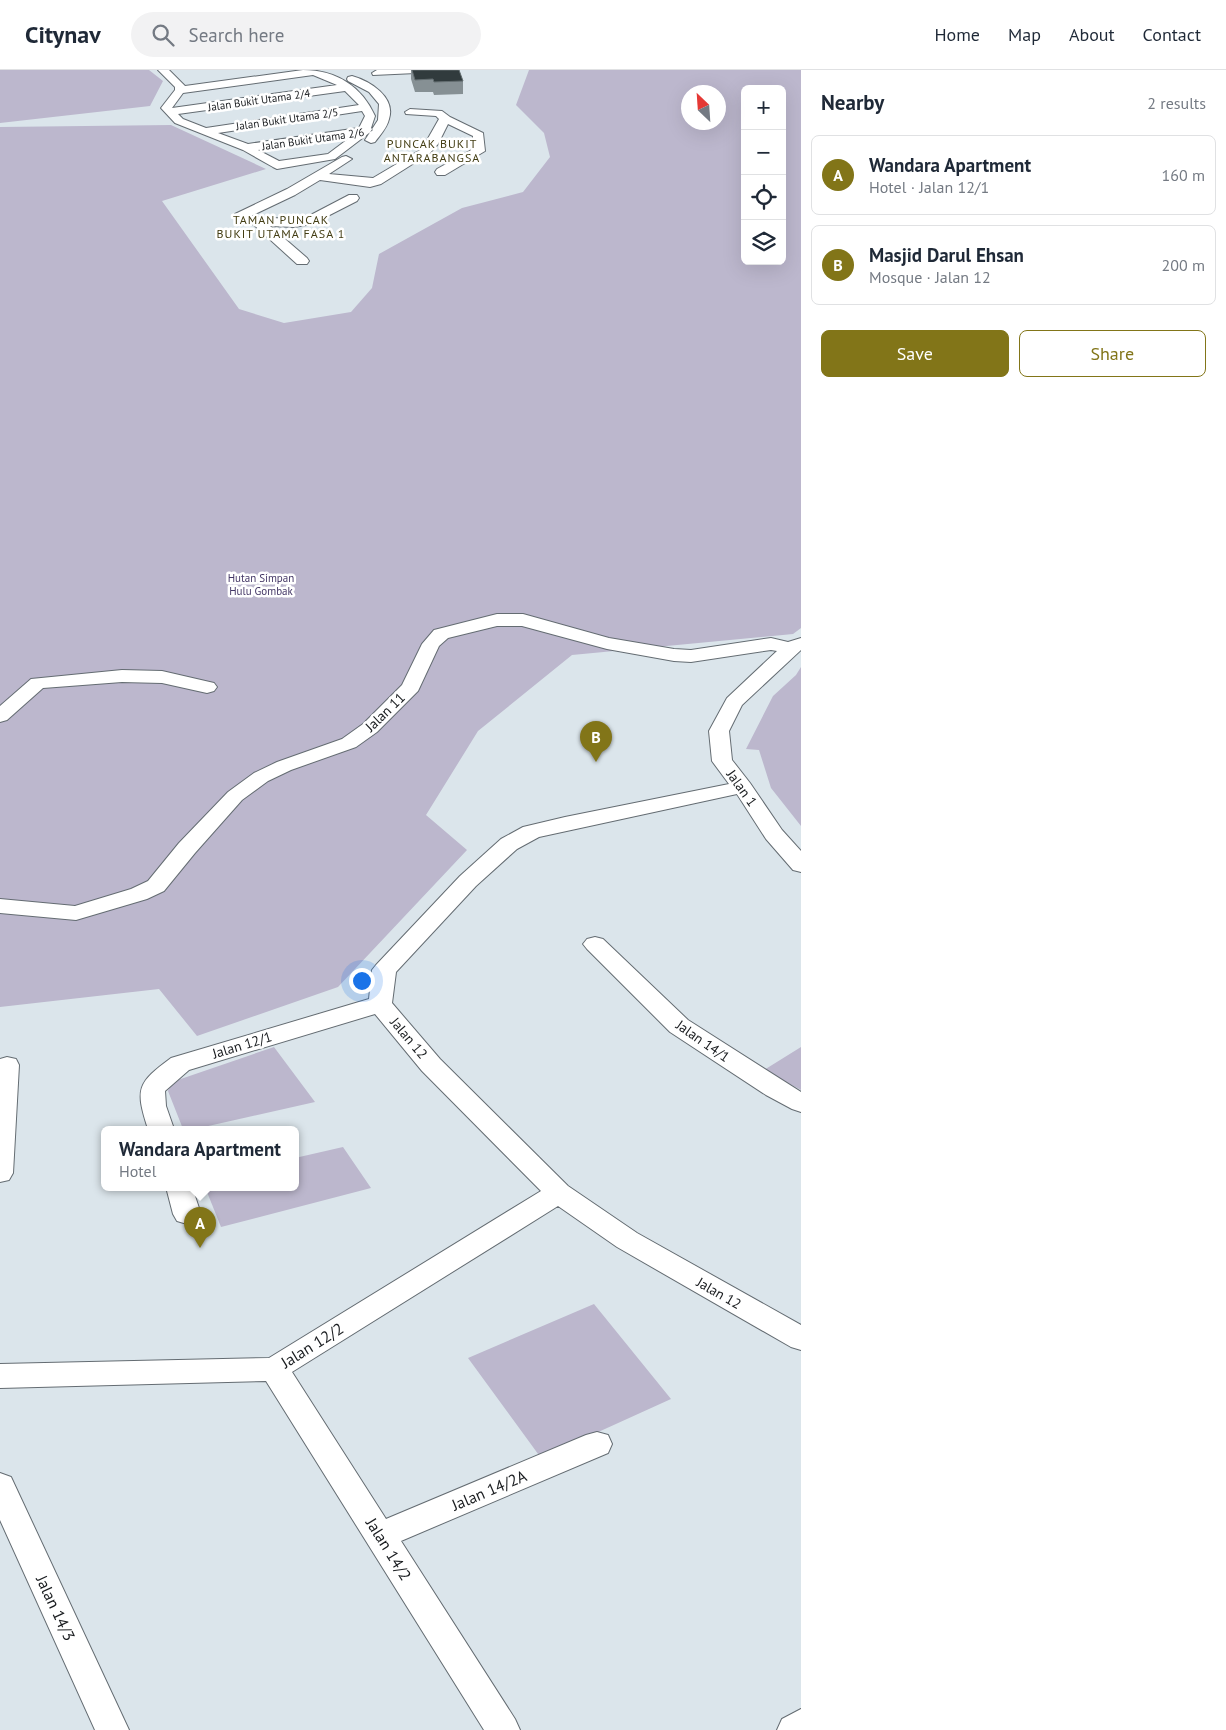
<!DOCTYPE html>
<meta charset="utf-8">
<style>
:root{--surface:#fff;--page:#f2f2f3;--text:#1f2937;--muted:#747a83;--line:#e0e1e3;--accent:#827518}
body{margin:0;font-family:"PT Sans",sans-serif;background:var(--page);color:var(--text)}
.controls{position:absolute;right:15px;top:15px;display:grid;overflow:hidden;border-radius:8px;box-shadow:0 5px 20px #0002}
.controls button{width:45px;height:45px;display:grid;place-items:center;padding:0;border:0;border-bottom:1px solid var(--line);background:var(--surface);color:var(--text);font:25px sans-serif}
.compass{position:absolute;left:681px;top:15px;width:45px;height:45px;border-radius:50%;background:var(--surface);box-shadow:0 5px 20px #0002;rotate:335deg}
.you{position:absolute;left:361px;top:910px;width:18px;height:18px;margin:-12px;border:4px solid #fff;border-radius:50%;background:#1a73e8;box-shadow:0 0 0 8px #1a73e833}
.badge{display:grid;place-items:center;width:32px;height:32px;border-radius:50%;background:var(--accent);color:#fff;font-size:16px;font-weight:700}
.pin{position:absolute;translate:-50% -41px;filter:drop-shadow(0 1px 2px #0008)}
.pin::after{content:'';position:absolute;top:26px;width:18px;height:15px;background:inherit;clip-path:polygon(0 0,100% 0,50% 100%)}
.popup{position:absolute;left:101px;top:1056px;width:198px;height:65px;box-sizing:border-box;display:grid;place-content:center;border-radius:8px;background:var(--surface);filter:drop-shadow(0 1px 4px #0005);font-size:16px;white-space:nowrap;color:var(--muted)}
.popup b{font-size:19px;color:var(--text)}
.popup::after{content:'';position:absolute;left:50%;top:100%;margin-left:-10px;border:10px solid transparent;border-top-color:var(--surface)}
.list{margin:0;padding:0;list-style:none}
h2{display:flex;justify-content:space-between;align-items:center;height:65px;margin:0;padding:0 20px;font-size:21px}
h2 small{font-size:16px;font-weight:400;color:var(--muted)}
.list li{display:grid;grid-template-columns:32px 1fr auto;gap:15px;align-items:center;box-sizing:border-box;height:80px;margin:0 10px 10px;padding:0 10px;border:1px solid var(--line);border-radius:8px}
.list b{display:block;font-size:19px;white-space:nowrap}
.list p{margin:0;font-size:16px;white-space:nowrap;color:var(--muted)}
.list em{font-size:16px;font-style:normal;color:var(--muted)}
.actions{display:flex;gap:10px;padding:15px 20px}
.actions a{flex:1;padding:11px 0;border:1px solid var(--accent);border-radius:8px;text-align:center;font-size:18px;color:var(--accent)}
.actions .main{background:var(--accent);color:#fff}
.icon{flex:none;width:28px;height:28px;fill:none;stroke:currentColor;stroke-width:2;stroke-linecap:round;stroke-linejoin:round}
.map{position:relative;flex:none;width:801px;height:1660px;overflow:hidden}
header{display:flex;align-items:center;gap:30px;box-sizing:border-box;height:70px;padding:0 25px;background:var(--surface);border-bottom:1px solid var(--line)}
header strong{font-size:24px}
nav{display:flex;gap:28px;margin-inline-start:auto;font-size:18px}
.search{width:350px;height:45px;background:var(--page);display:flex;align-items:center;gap:12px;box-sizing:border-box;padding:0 18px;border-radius:28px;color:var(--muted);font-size:19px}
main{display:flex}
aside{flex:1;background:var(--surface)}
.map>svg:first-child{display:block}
.green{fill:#bcb7cd;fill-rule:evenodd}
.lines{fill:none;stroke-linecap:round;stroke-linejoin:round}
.minor-casing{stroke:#646c72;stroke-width:2}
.minor{fill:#fff;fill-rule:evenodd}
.wall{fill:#869094}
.building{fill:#313b3d;stroke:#646e71}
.labels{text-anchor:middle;stroke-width:5;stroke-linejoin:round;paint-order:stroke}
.far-street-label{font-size:11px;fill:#191c1f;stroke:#fff}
.far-park-label{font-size:11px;fill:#443766;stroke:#fff}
.far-neighbourhood-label{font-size:12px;letter-spacing:1px;fill:#433d13;stroke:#fff}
.street-label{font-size:14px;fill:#191c1f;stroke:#fff}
.near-street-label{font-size:16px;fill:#191c1f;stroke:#fff}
</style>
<header>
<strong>Citynav</strong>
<div class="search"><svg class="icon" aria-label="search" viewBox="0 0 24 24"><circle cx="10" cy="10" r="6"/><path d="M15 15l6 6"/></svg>Search here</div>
<nav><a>Home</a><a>Map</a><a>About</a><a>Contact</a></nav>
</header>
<main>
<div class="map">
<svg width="801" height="1660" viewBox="0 0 801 1660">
<rect width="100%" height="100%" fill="#dbe5eb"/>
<path class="green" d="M0,0H149L163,11L150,36L0,53Z
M529,0H801V558L793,564L572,585L478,661L426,745L467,780L338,917L197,966L159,919L0,937V57L171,55L266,99L162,131L239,239L284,253L351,242L372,218L379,184L462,138L523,122L550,87L544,63L516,35ZM745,19H782V191H745ZM688,22H718V52H688Z
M801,597V756L771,718L759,680L746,679L773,626L796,605Z
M274,977L315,1032L195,1059H183L168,1021L172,1012Z
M801,977V1020L764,1000Z
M343,1077L371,1118L221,1157L205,1117H295V1088Z
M594,1234L671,1329L541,1388L468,1288Z"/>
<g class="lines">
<defs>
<path id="minor" d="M158,0H169L185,16L303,0C337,0 362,17 375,46L371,58L373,60L335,89L277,99L273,97L243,80L175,53L161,38L175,20V17ZM313,5L337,15L172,38L183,23ZM345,21L359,35L206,58L183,49L178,44ZM362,41L365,46L359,58L248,74L218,63ZM352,66L328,84L279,91L258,80Z
M377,0H421L416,3L373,5L372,3Z
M352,6C370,11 396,27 389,49C387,58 380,65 375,72L371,73L365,70L378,50L379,34L369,22L348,11L347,9L348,7Z
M410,39L442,41L450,47L483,63L485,81L445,105H437L435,102L437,99L473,79V66L448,54L438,74L430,83L381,114L370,117L320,110L295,125L249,147L294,149L305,148L349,125H357L359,128L357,131L312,154L294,157L270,156L307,188L309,191L307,194H297L254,155L246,150L247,148L239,151L233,147L235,144L287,119L342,87L346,86L352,89L329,104L373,108L422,79L439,49L436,46L406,44L405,42Z
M497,544H523L609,568L674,579L691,580L771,568L788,572L801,568V580L742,635L729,661L732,690L750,713L782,760L801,781V802L793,800L766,769L737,724L539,767L517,779L476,816L396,902L392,933L440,989L568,1116L637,1163L801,1255V1280L791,1277L617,1177L558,1136L292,1302L386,1449L586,1365L597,1362L608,1365L612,1374L608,1383L401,1471L515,1649L520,1660H484L266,1311L0,1318V1294L269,1288L541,1121L422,1001L375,944L189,1000L165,1021L166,1036L174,1059H148C135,1019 137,1013 171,988L369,929L372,900L376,895L460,806L501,769L523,757L565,747L729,714L712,691L709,661L727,628L777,581L771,580L691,592L674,591L607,579L522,556H497L448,568L439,576L418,621L377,662L356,677L291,700L268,711L242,730L195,783L164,821L147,829L76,850L0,843V829L75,836L131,819L148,811L179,773L228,722L254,703L277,692L342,669L363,654L402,615L422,574L434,560Z
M122,600L162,601L214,613L217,617L214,621L207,623L162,613L122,612L43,618L7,650L0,652V636L31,609Z
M595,867L603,869L688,950L801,1022V1042L792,1039L766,1025L670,962L587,879L583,874L587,869Z
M7,987L16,989L19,995L13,1103L9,1110L0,1112V989Z
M166,1117H192L201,1144L197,1151L187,1154L177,1151L173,1144Z
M0,1403L11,1407L129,1660H95L0,1450Z
M801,1639V1660H777L782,1649Z"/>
</defs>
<use href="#minor" class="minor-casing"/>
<use href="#minor" class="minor"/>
</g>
<path class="wall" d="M411,0H459L463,11V24L434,25L433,22H415L411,9Z"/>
<path class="building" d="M412,0H459L463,11L434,12L433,9L415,10Z"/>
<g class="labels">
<g class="far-street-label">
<text transform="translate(259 30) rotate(-8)" y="4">Jalan Bukit Utama 2/4</text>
<text transform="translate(287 49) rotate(-8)" y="4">Jalan Bukit Utama 2/5</text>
<text transform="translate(313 69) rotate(-8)" y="4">Jalan Bukit Utama 2/6</text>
</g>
<g class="far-park-label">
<text x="261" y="512">Hutan Simpan<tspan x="261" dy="13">Hulu Gombak</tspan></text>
</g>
<g class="far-neighbourhood-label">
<text x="432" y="78">PUNCAK BUKIT<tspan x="432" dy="14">ANTARABANGSA</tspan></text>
<text x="281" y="154">TAMAN PUNCAK<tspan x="281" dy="14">BUKIT UTAMA FASA 1</tspan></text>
</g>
<g class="street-label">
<text transform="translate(385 642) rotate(-44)" y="5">Jalan 11</text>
<text transform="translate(742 718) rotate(54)" y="5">Jalan 1</text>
<text transform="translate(409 968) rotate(50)" y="5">Jalan 12</text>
<text transform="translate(703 971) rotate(35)" y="5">Jalan 14/1</text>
<text transform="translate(242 975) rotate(-17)" y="5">Jalan 12/1</text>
<text transform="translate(719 1223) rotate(30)" y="5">Jalan 12</text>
</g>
<g class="near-street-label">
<text transform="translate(312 1275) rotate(-32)" y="6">Jalan 12/2</text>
<text transform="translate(489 1420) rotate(-23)" y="6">Jalan 14/2A</text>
<text transform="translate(389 1479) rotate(58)" y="6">Jalan 14/2</text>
<text transform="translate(56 1538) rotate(65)" y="6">Jalan 14/3</text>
</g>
</g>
</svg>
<div class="controls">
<button>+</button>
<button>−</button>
<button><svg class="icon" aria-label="locate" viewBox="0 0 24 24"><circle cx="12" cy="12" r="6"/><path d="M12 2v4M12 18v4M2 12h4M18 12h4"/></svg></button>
<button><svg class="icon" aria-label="layers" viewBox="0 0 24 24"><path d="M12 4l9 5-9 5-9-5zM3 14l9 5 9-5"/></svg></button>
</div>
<svg class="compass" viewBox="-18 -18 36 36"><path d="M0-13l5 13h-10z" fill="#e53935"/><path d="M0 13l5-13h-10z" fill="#747a83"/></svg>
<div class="you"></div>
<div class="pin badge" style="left:200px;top:1178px">A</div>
<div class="popup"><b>Wandara Apartment</b>Hotel</div>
<div class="pin badge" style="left:596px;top:692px">B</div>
</div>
<aside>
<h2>Nearby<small>2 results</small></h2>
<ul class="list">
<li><span class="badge">A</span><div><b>Wandara Apartment</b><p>Hotel · Jalan 12/1</p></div><em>160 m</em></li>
<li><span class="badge">B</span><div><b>Masjid Darul Ehsan</b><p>Mosque · Jalan 12</p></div><em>200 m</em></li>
</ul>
<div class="actions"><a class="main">Save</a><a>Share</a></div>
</aside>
</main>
